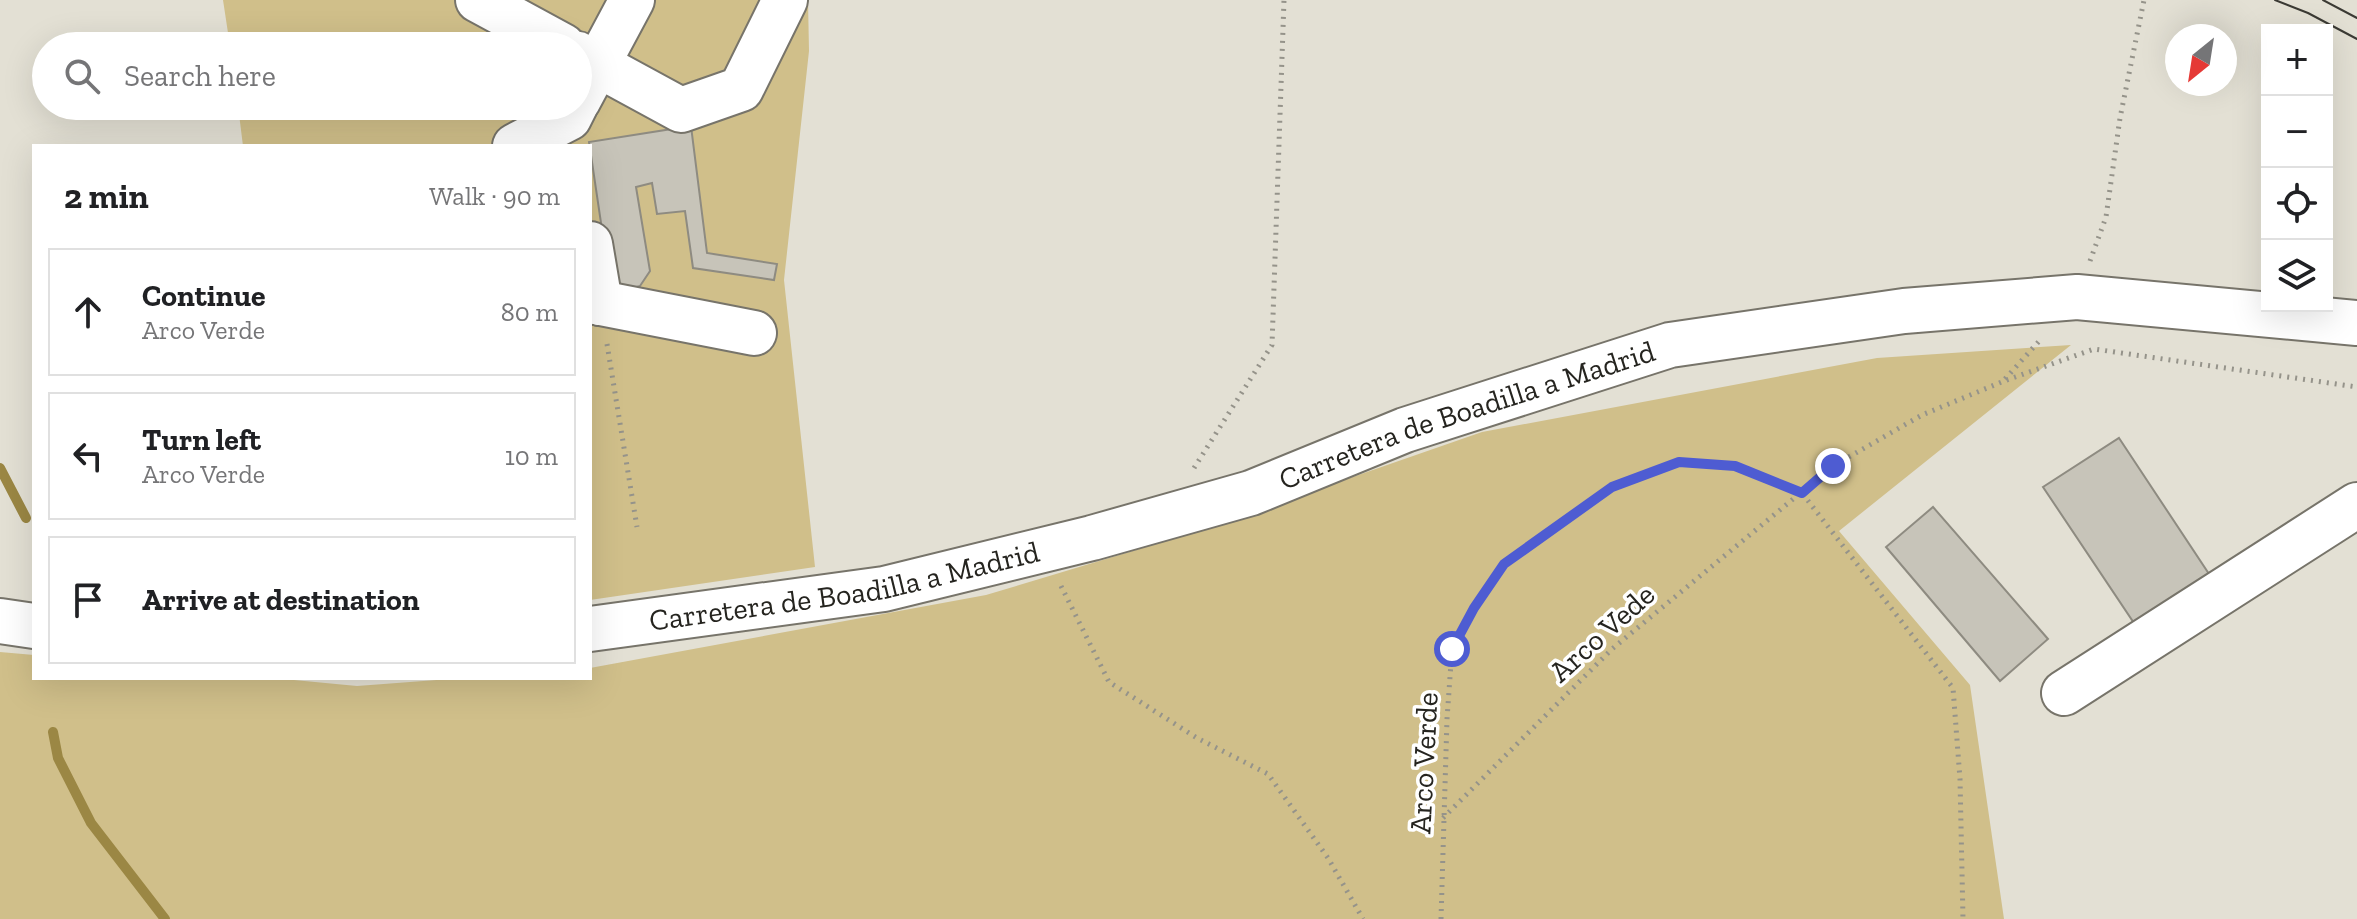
<!DOCTYPE html>
<meta charset="utf-8">
<style>
:root{--surface:#fff;--page:#f6f6f6;--text:#202124;--muted:#757577;--line:#e0e0e0}
body{margin:0;font-family:"Zilla Slab",serif;background:var(--page);color:var(--text)}
.controls{position:absolute;right:24px;top:24px;display:grid;overflow:hidden;border-radius:0px;box-shadow:0 8px 32px #0002}
.controls button{width:72px;height:72px;display:grid;place-items:center;padding:0;border:0;border-bottom:2px solid var(--line);background:var(--surface);color:var(--text);font:40px sans-serif}
.compass{position:absolute;left:2165px;top:24px;width:72px;height:72px;border-radius:50%;background:var(--surface);box-shadow:0 8px 32px #0002;rotate:210deg}
.stop{position:absolute;width:24px;height:24px;margin:-18px;border:6px solid #4e5cd2;border-radius:50%;background:#fff}
.stop.end{background:#4e5cd2;border-color:#fff;box-shadow:0 2px 8px #0008}
.list{margin:0;padding:0;list-style:none}
h2{display:flex;justify-content:space-between;align-items:center;height:104px;margin:0;padding:0 32px;font-size:34px}
h2 small{font-size:26px;font-weight:400;color:var(--muted)}
.list li{display:grid;grid-template-columns:52px 1fr auto;gap:24px;align-items:center;box-sizing:border-box;height:128px;margin:0 16px 16px;padding:0 16px;border:2px solid var(--line);border-radius:0px}
.list b{display:block;font-size:30px;white-space:nowrap}
.list p{margin:0;font-size:26px;white-space:nowrap;color:var(--muted)}
.list em{font-size:26px;font-style:normal;color:var(--muted)}
.icon{flex:none;width:44px;height:44px;fill:none;stroke:currentColor;stroke-width:2;stroke-linecap:round;stroke-linejoin:round}
.map{position:relative;flex:none;width:2357px;height:919px;overflow:hidden}
.search{position:absolute;background:var(--surface);box-shadow:0 8px 32px #0002;left:32px;top:32px;width:560px;height:88px;display:flex;align-items:center;gap:20px;box-sizing:border-box;padding:0 28px;border-radius:44px;color:var(--muted);font-size:30px}
.panel{position:absolute;background:var(--surface);box-shadow:0 8px 32px #0002;left:32px;top:144px;width:560px;height:536px;border-radius:0px}
.map>svg:first-child{display:block}
.green{fill:#d0bf8a}
.lines{fill:none;stroke-linecap:round;stroke-linejoin:round}
.stream{stroke:#9b8744;stroke-width:10}
.building{fill:#c7c4b9;stroke:#8e8b81;stroke-width:2}
.minor-casing{stroke:#77746a;stroke-width:48}
.path{stroke:#95938a;stroke-width:5;stroke-dasharray:2 6;stroke-linecap:butt}
.minor{stroke:#fff;stroke-width:44}
.tram{stroke:#3b3a34;stroke-width:2}
.route{stroke:#4e5cd2;stroke-width:10}
.labels{text-anchor:middle;stroke-width:7;stroke-linejoin:round;paint-order:stroke}
.street-label{font-size:30px;fill:#25241f;stroke:#fff}
</style>
<div class="map">
<svg width="2357" height="919" viewBox="0 0 2357 919">
<rect width="100%" height="100%" fill="#e3e0d4"/>
<path class="green" d="M223,0H808L809,51L784,280L815,567L590,600V146H243L238,106H578V46H230Z
M2071,345L1839,531L1970,685L2004,919H0V652L34,655V678H273L357,686L463,678H590V668L986,595L1189,534L1482,432L1877,358Z"/>
<g class="lines">
<path class="stream" d="M0,468L26,518
M53,732L58,758L91,823L165,919"/>
</g>
<path class="building" d="M691,126L707,253L777,264L774,280L693,268L685,211L657,214L652,183L636,187L650,271L640,286L633,288L620,286L608,270L589,142Z
M2119,438L2213,580L2138,629L2043,487Z
M1933,507L2048,639L2000,681L1886,547Z"/>
<g class="lines">
<defs>
<g id="minor">
<path d="M478,0L563,46"/>
<path d="M578,54L681,110L741,89L785,0"/>
<path d="M578,101L632,0"/>
<path d="M515,146L569,118L575,106"/>
<path d="M590,244L600,303"/>
<path d="M590,301L754,333"/>
<path d="M0,621L34,626"/>
<path id="s1" d="M590,629L884,589L1092,538L1251,493L1405,430L1670,345L1904,311L2077,297L2357,323"/>
<path d="M2064,693L2357,505"/>
</g>
</defs>
<use href="#minor" class="minor-casing"/>
<path class="path" d="M2090,261L2106,217L2120,118L2144,0
M607,344L637,527
M2005,379L2041,339
M1194,468L1272,345L1284,0
M1061,586L1109,682L1197,738L1268,774L1328,858L1363,919
M1443,818L1612,649L1833,466L1922,415L2004,381L2094,349L2357,387
M1441,919L1447,719L1452,649L1474,608L1504,564L1612,487L1679,462L1735,466L1802,493L1953,688L1960,779L1963,919"/>
<use href="#minor" class="minor"/>
<path class="tram" d="M2275,0L2308,13L2357,39
M2323,0L2357,18"/>
</g>
<g class="lines">
<path class="route" d="M1452,649L1474,608L1504,564L1612,487L1679,462L1735,466L1802,493L1833,466"/>
</g>
<g class="labels">
<g class="street-label">
<text dy="10" stroke="none"><textPath href="#s1" startOffset="906">Carretera de Boadilla a Madrid</textPath></text>
<text dy="10" stroke="none"><textPath href="#s1" startOffset="258">Carretera de Boadilla a Madrid</textPath></text>
<text transform="translate(1602 633) rotate(-42)" y="10">Arco Vede</text>
<text transform="translate(1424 763) rotate(-87)" y="10">Arco Verde</text>
</g>
</g>
</svg>
<div class="controls">
<button>+</button>
<button>−</button>
<button><svg class="icon" aria-label="locate" viewBox="0 0 24 24"><circle cx="12" cy="12" r="6"/><path d="M12 2v4M12 18v4M2 12h4M18 12h4"/></svg></button>
<button><svg class="icon" aria-label="layers" viewBox="0 0 24 24"><path d="M12 4l9 5-9 5-9-5zM3 14l9 5 9-5"/></svg></button>
</div>
<svg class="compass" viewBox="-18 -18 36 36"><path d="M0-13l5 13h-10z" fill="#e53935"/><path d="M0 13l5-13h-10z" fill="#757577"/></svg>
<div class="stop" style="left:1452px;top:649px"></div>
<div class="stop end" style="left:1833px;top:466px"></div>
<div class="search"><svg class="icon" aria-label="search" viewBox="0 0 24 24"><circle cx="10" cy="10" r="6"/><path d="M15 15l6 6"/></svg>Search here</div>
<section class="panel">
<h2>2 min<small>Walk · 90 m</small></h2>
<ul class="list">
<li><svg class="icon" aria-label="ahead" viewBox="0 0 24 24"><path d="M12 20V5M6 11l6-6 6 6"/></svg><div><b>Continue</b><p>Arco Verde</p></div><em>80 m</em></li>
<li><svg class="icon" aria-label="left" viewBox="0 0 24 24"><path d="M17 20v-9H6M10 6l-5 5 5 5"/></svg><div><b>Turn left</b><p>Arco Verde</p></div><em>10 m</em></li>
<li><svg class="icon" aria-label="arrive" viewBox="0 0 24 24"><path d="M6 21V4h12l-3 4 3 4H6"/></svg><div><b>Arrive at destination</b></div></li>
</ul>
</section>
</div>
